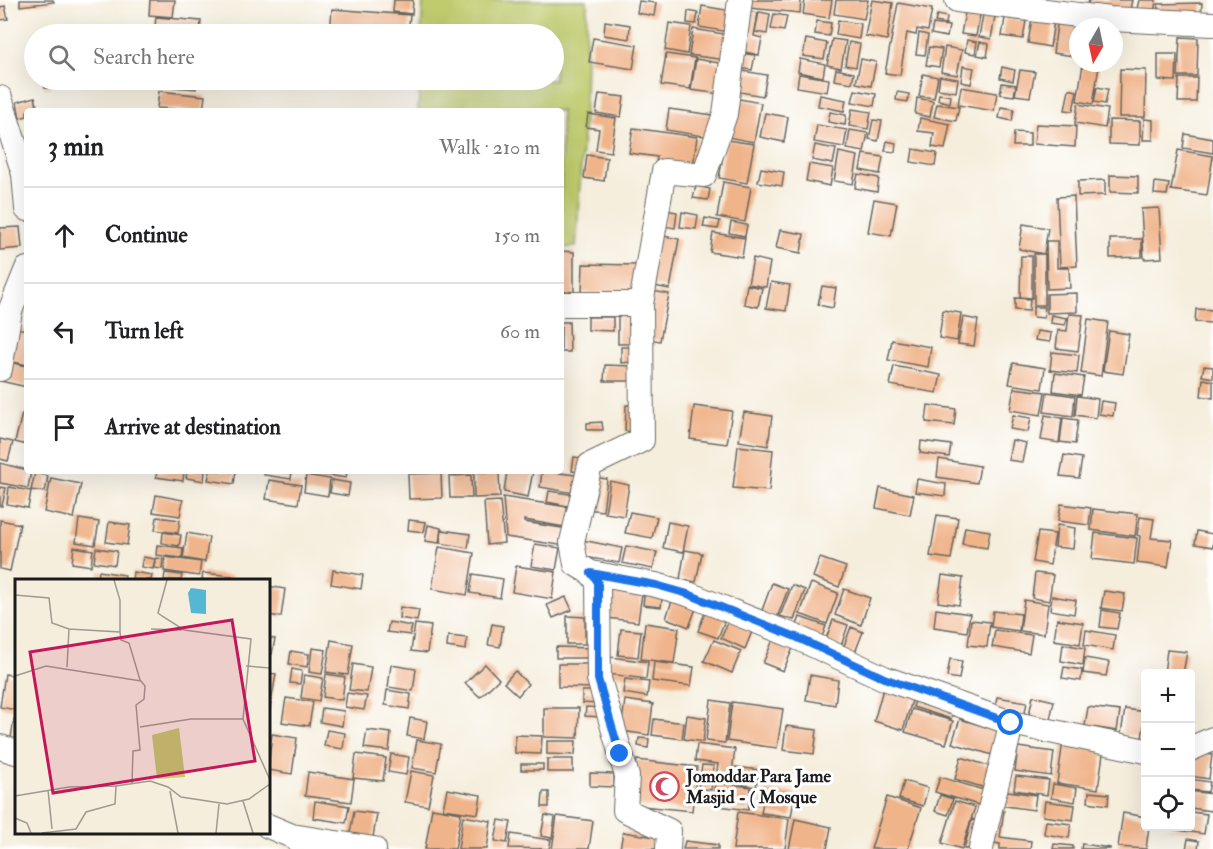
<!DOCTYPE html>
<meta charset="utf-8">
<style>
:root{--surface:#fff;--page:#f2f2f2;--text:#202124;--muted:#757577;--line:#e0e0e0}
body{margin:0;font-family:"IM FELL Double Pica",serif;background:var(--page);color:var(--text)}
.controls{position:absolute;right:18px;bottom:18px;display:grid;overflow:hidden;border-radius:6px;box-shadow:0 6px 24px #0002}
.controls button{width:54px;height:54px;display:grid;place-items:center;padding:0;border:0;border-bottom:2px solid var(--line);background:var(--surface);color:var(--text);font:30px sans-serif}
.compass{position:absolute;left:1069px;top:18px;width:54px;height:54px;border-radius:50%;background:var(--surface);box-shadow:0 6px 24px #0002;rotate:189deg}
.stop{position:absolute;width:18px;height:18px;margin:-14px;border:4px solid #1a73e8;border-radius:50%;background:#fff}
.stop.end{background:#1a73e8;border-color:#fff;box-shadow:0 2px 6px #0008}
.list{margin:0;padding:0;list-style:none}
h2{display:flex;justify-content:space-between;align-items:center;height:78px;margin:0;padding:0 24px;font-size:26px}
h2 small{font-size:20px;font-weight:400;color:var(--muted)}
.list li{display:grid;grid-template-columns:39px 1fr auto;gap:18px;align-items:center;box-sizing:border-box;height:96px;padding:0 24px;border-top:2px solid var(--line)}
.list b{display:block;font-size:22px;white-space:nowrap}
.list em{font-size:20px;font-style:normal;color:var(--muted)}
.icon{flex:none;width:33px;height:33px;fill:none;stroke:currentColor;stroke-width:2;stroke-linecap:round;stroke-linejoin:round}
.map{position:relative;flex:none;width:1213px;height:849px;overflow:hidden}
.search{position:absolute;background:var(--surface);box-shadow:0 6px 24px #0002;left:24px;top:24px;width:540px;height:66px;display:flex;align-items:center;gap:15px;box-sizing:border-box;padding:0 21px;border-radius:33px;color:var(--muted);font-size:22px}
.panel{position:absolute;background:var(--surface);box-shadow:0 6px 24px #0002;left:24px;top:108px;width:540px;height:366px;border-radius:6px}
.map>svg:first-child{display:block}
.green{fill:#bfcb6d;stroke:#6e7444;stroke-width:1.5}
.building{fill:#f0b48a}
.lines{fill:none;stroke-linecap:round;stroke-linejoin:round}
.street-casing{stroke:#686660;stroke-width:26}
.street{stroke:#fff;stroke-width:24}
.route{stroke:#1a73e8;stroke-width:8}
.labels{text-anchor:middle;stroke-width:6;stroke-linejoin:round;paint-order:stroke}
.poi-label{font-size:18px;font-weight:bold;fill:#1c1c1c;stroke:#fff;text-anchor:start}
.inset-road{fill:none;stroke:#9e9a90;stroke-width:1.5}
.view{fill:#c2185b;fill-opacity:0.15;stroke:#c2185b;stroke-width:3}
.inset-edge{fill:none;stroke:#1c1c1c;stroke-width:3}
</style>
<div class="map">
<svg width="1213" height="849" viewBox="0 0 1213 849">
<rect width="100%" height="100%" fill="#fff"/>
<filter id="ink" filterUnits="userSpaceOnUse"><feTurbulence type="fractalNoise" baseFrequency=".0167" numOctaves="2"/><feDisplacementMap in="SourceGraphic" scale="12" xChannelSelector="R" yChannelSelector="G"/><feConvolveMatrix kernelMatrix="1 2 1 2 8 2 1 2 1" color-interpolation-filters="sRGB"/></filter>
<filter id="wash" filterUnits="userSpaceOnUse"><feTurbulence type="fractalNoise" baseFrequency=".008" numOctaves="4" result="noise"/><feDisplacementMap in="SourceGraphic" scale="24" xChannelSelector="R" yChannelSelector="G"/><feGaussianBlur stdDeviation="1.35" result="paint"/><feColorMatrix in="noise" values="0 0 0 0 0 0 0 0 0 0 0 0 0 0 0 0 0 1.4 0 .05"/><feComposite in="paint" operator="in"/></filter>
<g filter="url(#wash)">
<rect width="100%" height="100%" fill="#f5eedd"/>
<path class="green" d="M423,0H587L585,100L576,247L561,248V111H418L420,80H554V34H421Z"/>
<g id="blocks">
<path class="building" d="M20,0H53L54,2L20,6Z
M150,0H175L173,17L149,15Z
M394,0H413L412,14L393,12Z
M749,0H801L800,13L749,8Z
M805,0H832L829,18L803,14Z
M836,0H868L864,19L834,14Z
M872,0L893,3L887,40L865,36Z
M1089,0H1132L1129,14L1087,7Z
M1139,0H1156L1154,15L1136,13Z
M639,1L656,3L654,16L637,13Z
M898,3L932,9L928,31L917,29L916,35L907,33L900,75L885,73Z
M1202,3L1201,16H1159L1158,4Z
M5,6L8,19L0,20V7Z
M702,6L732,11L729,32L699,27Z
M966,7L981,10L976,36L961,34Z
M332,9L410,15L408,34H330Z
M984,9L996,11L991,39L979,37Z
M688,11L698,13L696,24L687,23Z
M747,11L758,13L754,36L762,38L759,55L740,51Z
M759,12L770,14L767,34L755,32Z
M1033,12L1055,15L1050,47L1028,43Z
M774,14L787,16L784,31L771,29Z
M937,15L947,17L946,24L935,22Z
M156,17L201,21L200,34H154Z
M1005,18L1026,21L1023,39L1002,36Z
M1058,18L1079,21L1073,56L1053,53Z
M838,20L861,24L859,39L836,35Z
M605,21L630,25L629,39L604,35Z
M817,21L831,23L829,36L815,34Z
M669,23L691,26L687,54L665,50Z
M933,24L949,26L947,37L931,34Z
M693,29L730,35L726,60L689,55Z
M919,33L928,35L925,55L916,54Z
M1180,37L1198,38L1197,76H1178Z
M593,38L637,45L633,69L589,62Z
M806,39L827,43L824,59L803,56Z
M832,39L846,41L841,68L827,65Z
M967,40L977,42L975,54L965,52Z
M849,42L860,44L856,67L845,65Z
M980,42L989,44L987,57L977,55Z
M929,47L942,49L939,67L926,65Z
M945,47L962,50L957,75L941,72Z
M740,53L755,55L752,70L738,68Z
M666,54L695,58L690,89L661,85Z
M1158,54H1177L1176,81L1158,80Z
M696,59L725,64L721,94L691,90Z
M800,59L825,64L823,77L798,72Z
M861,59L876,62L871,86L856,83Z
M1083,64L1099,66L1093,104L1077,101Z
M963,66L974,68L971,84L961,82Z
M1002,67L1015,70L1013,81L1000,78Z
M836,69L854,73L852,83L834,80Z
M1120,69L1146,70L1145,117H1119Z
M737,70L767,75L763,96L734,91Z
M1020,70L1035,72L1030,97L1015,95Z
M799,74L829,79L827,92L797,87Z
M923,74L938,77L934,98L919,96Z
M940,76L958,79L956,92L938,89Z
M1179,78H1197L1196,102H1178Z
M43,80H57L58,85L45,88Z
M151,80H196V89L150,85Z
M1002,83L1016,85L1014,96L1000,94Z
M961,87L997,93L994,111L958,105Z
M1097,87L1108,89L1105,104L1094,102Z
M1069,89L1077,91L1073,111L1065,110Z
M855,90L876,94L874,106L852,102Z
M159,91L205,96L203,111L157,108Z
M897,92L909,94L908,102L896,100Z
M599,94L624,97L621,117L596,113Z
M939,94L951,96L950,103L938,100Z
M820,95L846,100L844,111L818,106Z
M35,97L38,111H27V116L20,118L17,102Z
M734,98L761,103L754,142L727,137Z
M917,98L933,101L930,117L915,114Z
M937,104L959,107L956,121L934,117Z
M1078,104L1108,109L1105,128L1075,123Z
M1001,107L1014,109L1012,121L999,118Z
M669,109L713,115L710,137L666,130Z
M852,109L871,112L868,129L849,126Z
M830,112L846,115L845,125L828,122Z
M765,113L788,117L784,142L760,137Z
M588,114L616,118L611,152L596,150L599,129L586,127Z
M920,118L950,124L945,149L932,147L934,133L918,131Z
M1144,119L1153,120V140H1143Z
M873,120L882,121L878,141L869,139Z
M1109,120L1140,121V145L1109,144Z
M1036,124L1076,126L1075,147L1034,144Z
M817,125L847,130L844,147L814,142Z
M633,128L697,137L693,167L656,162L657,157L629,153Z
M850,130L868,133L864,152L847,149Z
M1014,132L1030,133V146H1013Z
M1185,134L1213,139V153L1183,148Z
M726,140L754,144L747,183L719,178Z
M887,141L896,143L895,152L885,151Z
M815,145L836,149L833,164L812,160Z
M913,149L937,153L935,166L911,162Z
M1178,150L1213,156L1207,195L1171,190Z
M839,152L858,156L853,184L834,181Z
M863,154L883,157L880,174L860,170Z
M587,155L607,158L604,181L584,178Z
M809,164L833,168L830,186L806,181Z
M761,168L784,172L782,186L758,182Z
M858,174L879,178L877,192L855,188Z
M1110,175L1138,176V193L1110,192Z
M1105,180V195L1078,196V181Z
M723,182L751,187L745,222L717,217Z
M1155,182L1169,184L1167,195L1154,194Z
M696,186L710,189L708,200L693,198Z
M1074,196L1077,266L1060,267L1057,197Z
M874,199L897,203L891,236L868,232Z
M1159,208L1162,258L1144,259L1141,209Z
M666,210L677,212L675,228L663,226Z
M682,212L698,215L696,229L680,227Z
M705,218L720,221L718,229L703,227Z
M731,222L747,225L745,236L729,233Z
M1023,224L1048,228L1044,254L1019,249Z
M20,227L22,248L0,250V228Z
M780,230L804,234L801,253L776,248Z
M713,233L745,238L742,257L710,252Z
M658,235L679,239L670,289L649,285Z
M1110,239H1142V257L1110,258Z
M1046,241H1057V268H1069L1070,288L1047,289Z
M561,251L574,252V297L561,296Z
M1034,254H1045V305H1034Z
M1021,256H1032V298L1020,297Z
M753,258L770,262L766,287L748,284Z
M583,264L636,265L635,294L582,293Z
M771,282L790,285L786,311L766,308Z
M747,285L762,288L758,307L744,304Z
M822,286L836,288L833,308L818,305Z
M652,291L669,294L660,341L643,338Z
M1077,293V312L1047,313V294Z
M1015,298L1030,299L1029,311L1015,310Z
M1033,307H1045L1044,318L1033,317Z
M1196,309L1213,310V323L1195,322Z
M943,310L961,313L957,341L939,338Z
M618,313L633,314V344H618Z
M1069,314L1083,315L1078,351L1056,348L1058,330L1067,331Z
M1051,315L1067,318L1065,325L1050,323Z
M588,317H613V331L588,330Z
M963,317L978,320L974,346L958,344Z
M1088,319L1108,322L1101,376L1081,373Z
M561,322H569L570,352H561Z
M11,327L27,330V365L4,360Z
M1037,331L1051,333L1050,342L1035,340Z
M1109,331L1129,334L1123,374L1103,371Z
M892,340L931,347L928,367L888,360Z
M621,347H632V362L621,363Z
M1052,352L1079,355L1077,373L1050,370Z
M5,361L27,366V387L0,381Z
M1013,363L1045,368L1042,389L1009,384Z
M605,365L632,366L631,381H604Z
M894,366L941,375L937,393L890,385Z
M1204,366L1213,367V378L1202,376Z
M1055,373L1084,377L1081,395L1053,391Z
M1203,379L1213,381V398L1201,396Z
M1014,388L1045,392L1041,415L1010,410Z
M1047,392L1075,396L1073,416L1044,412Z
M1077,396L1098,399L1096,418L1075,415Z
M1101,401L1115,403L1113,416L1099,414Z
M626,405H637L636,432L625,431Z
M928,405L956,409L954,425L926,422Z
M694,406L732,411L727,444L690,439Z
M744,412L772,416L768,446L739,441Z
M22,414L27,415V445L15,442Z
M1013,415L1031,418L1028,432L1010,429Z
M1045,415L1062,418L1059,443L1041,440Z
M1063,418L1078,420L1075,444L1060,442Z
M602,422L603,430H587V423Z
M0,439L13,442L8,461L0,459Z
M1012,440L1026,443L1022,462L1008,460Z
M921,441L951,445L949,457L920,453Z
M738,446L773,450L769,491L733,488Z
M1064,455L1082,458L1079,478L1060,476Z
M574,457L587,459L585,473L572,471Z
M939,459L980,466L977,483L937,477Z
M0,463L31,471L28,488L0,483Z
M157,471H184L183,481L156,477Z
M187,471H205L204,481L186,478Z
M210,471H236L234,484L208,480Z
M265,471H292L291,479L264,475Z
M322,471H347L346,478L322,474Z
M507,471H533L528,497L504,492Z
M542,471L584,476L580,494L540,487Z
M474,472H499L500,497L474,498Z
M35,473L48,476L45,492L31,490Z
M441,473L442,498L409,499L408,474Z
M306,475L330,479L328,496L304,492Z
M471,475L472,498H450L449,476Z
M591,477L607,479L603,511L585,509Z
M51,478L81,484L74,518L44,512Z
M917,479L946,484L945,496L915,492Z
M269,480L301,485L298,504L266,499Z
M332,480L350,483L348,496L330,493Z
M610,481L629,485L624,516L605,513Z
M0,487L6,488L2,506H0Z
M9,487L31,491L28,508L7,504Z
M880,488L914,495L910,515L876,508Z
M549,491L575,495L573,507L547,502Z
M156,495L183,500L180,516L153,512Z
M503,497L574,508L571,528L524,520V522L568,529L566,546L506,537Z
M500,501L504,543L487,545L484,502Z
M1061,504L1091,508L1089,525L1058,521Z
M1093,509L1138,514L1135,536L1091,530Z
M630,512L657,517L652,538L625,533Z
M937,515L958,518L951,559L930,556Z
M157,517L180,520L178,533L155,530Z
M1140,517L1154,519L1151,538L1172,540L1168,567L1137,563L1140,536L1137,535Z
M79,519L99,522L95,545L76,542Z
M0,520L20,524L10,571L0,569Z
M409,520L426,522L424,532L408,530Z
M109,522L130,525L127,545L106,542Z
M668,522L688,526L683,552L663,548Z
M428,525L441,528L439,543L425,541Z
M1057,525L1075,528L1073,549L1055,547Z
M965,527L990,531L987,548L962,544Z
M442,530L470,534L468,548L440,543Z
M1197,531L1213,534V547L1195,544Z
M163,532L181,535L179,546L162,543Z
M1038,532L1055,534L1050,565L1033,562Z
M187,533L209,537L205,562L183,558Z
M1095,533L1137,538L1134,564L1092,559Z
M582,540L622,548L619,563L579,556Z
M535,544L560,548L556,570L531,566Z
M157,545L183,548L182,558L156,555Z
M626,546L657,552L653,569L622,563Z
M74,547L93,550L91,566L72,563Z
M439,547L474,553L467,595L432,589Z
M96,548L117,551L115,565L94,562Z
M685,550L702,553L696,582L680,579Z
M143,557L155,559L153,569L141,567Z
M165,557L201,562L199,576L164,571Z
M156,558L163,559L162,569L155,568Z
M820,558L846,567L839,587L813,577Z
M516,566L556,572L552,599L512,592Z
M333,570L363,575L361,589L331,584Z
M99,571L125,575L124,580H98Z
M133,572L152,575L151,580H132Z
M165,573L182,575L181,580H164Z
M203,573L232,576L231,580H202Z
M1035,573L1053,575L1049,601L1032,598Z
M473,574L503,579L500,598L470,593Z
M942,575L963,578L959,605L938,602Z
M604,581L643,586L638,622L600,617Z
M772,583L788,589L777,618L761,613Z
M811,583L838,593L827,624L800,614Z
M792,585L805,590L794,620L780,616Z
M268,586L285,589L281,617L268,615Z
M645,587L663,590L661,607L643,605Z
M844,589L870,598L861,625L835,615Z
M1104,591L1125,594L1122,611L1101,608Z
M1052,596L1076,600L1074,614L1050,610Z
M566,597L572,610L553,618L547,605Z
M673,598L697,606L689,627L666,618Z
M1024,600L1048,604L1044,634L1020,631Z
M400,607L419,610L417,621L399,618Z
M936,609L970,614L967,632L934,627Z
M706,610L726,617L718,638L698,631Z
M1102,610L1120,613L1117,629L1100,627Z
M993,611L1021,614L1019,631L991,627Z
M567,616L585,617V644H567Z
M800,617L826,626L820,643L794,633Z
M730,618L753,629L745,649L721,638Z
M1057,619L1083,623L1080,644L1054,640Z
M833,620L848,625L840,649L824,644Z
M971,620L990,622L987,647L968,645Z
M389,622L412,626L410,635L387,632Z
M645,623L679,628L674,663L641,659Z
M415,624L431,626L427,653L411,651Z
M492,624L503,626L500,647L488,645Z
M851,627L863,632L854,655L842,651Z
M621,629L641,631L638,657L618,655Z
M995,630L1032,635L1029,653L992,647Z
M1086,630L1115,635L1113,650L1084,645Z
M448,636L467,638L466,650L447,647Z
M268,638L275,639L272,654H268Z
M331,640L353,644L348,675L326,672Z
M714,640L741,651L732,673L704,661Z
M773,640L793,648L783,671L763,663Z
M1063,644L1085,648L1083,665L1061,661Z
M556,647L593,648L592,658H556Z
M312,648L326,650L322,674L309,672Z
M1167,650L1187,652L1183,674H1164Z
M291,651L309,654L307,667L289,664Z
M611,657L648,662L646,679L608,674Z
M1085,658L1109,662L1106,676L1083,673Z
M950,659L962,661L959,679L947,677Z
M654,662L694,667L691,686L652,681Z
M353,664L371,667L367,692L349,690Z
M485,664L499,679L480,697L465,683Z
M558,664H595L594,688L558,687Z
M391,665L416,669L413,691L388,687Z
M1064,667L1082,670L1081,681L1062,678Z
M292,669L302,671L300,684L290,683Z
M515,671L528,684L518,696L504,683Z
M268,673L276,674L270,709H268Z
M5,674L16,676V710L0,707Z
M326,674L345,677L342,700L323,697Z
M304,675L323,678L319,701L301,698Z
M810,675L838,680L835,705L806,700Z
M625,679L649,682L647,697L623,693Z
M885,682L915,691L903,730L874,721Z
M387,690L411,694L409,709L385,705Z
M582,691H598V704L582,703Z
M347,693L367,696L364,710L345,707Z
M917,693L955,704L951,719L913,707Z
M1033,696L1054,701L1049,724L1028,719Z
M997,697L1027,702L1024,718L994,713Z
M286,698L313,702L309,726L282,722Z
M625,700L653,704L649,735L621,731Z
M711,700L730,703L725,743L706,741Z
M732,702L783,709L777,748L727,741Z
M586,707L601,708V717L585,716Z
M1088,707L1120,711L1117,731L1085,726Z
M322,708L344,711L342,726L320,722Z
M544,708H579L578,738L544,737Z
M912,709L953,721L946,744L905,732Z
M1125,709L1146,712L1142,738L1121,734Z
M687,715L706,718L703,742L684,739Z
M410,718L427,721L424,739L407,736Z
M14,719H16V739L11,738Z
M654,719L684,723L682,739L652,735Z
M960,719L1003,732L996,756L952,743Z
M786,726L817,730L814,754L783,750Z
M327,730L345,733L343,749L324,746Z
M367,730L391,733L389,751L364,748Z
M272,734L297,738L292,774L268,770Z
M515,735L542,736L541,754L515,753Z
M639,738L649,739L648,748L638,746Z
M417,740L441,744L436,772L412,768Z
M547,741H576L575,755L547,754Z
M1063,741L1104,747L1098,789L1057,783Z
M697,744L735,749L731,780L716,778L718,764L695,761Z
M1018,747L1054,752L1051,776L1015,771Z
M1191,752L1212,755L1209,779L1190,776Z
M356,754L386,758L383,781L353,778Z
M391,754L409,757L406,775L388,772Z
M961,757L995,768L989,789L955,779Z
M547,759H573V772H547Z
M637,760L697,767L692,811L632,805Z
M521,764H543V770H521Z
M702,765L714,766L711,790L698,788Z
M735,767L759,770L756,787L732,783Z
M411,771L434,775L428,806L405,802Z
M308,772L354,779L351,802L305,796Z
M590,773L614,774V787L590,786Z
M1016,776L1049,780L1047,795L1014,790Z
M940,777L987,791L982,806L935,792Z
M1190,779L1210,782L1208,792L1190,790Z
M904,781L928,788L923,806L899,799Z
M715,782L751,787L748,810L712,805Z
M1053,784L1077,788L1075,802L1051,798Z
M447,789L481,795L478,814L443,809Z
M765,790L795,794L791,817L761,813Z
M1001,790L1036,795L1034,810L999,805Z
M1190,791L1213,794L1211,811L1190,808Z
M543,792H549V807H542Z
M1089,792L1109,794L1108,805L1088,802Z
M940,795L953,799L948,815L935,811Z
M887,797L921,808L908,849H871Z
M315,801L349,806L346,823L313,818Z
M955,801L975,807L962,849L942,843Z
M1045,801L1075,805L1073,820L1043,816Z
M432,808L461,813L455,849H425Z
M992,809L1004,811L1000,837L1031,841L1030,849H1000V844L987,842Z
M354,811L377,814L372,843L349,839Z
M738,812L789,819L785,849H733Z
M1190,812L1207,814L1204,834L1163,828L1190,826Z
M1123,813L1146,817V826H1149L1146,849L1118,847Z
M545,815L555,817L552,838L541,836Z
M463,816L491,821L487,849H458Z
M557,816L593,821L589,849H552Z
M795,819L831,827L827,849H789Z
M972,819L984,823L976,849H964Z
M499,820L511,822L507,843L495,841Z
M1046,821L1071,824L1069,838L1044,834Z
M623,832L662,838L660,849H620Z
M511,834L551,840L549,849L509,848Z
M1188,839L1199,841L1198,849H1186Z
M685,841L718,845V849H683Z
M1054,844L1073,846V849H1053Z
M1082,844L1110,848V849H1081Z"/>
</g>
</g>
<g filter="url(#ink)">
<use href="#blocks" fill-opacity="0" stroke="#686660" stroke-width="1.5"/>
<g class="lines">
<defs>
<path id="street" d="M957,0L1110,19L1213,24
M0,98L24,174L27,209
M561,304H641
M0,369L10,311L27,269
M591,573L656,585L688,594L796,637L884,678L1011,723L1146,751
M0,747L16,752
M1190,749L1213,739
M268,826L292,836L303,845
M292,836L374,849
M668,849L669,831L625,810L627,776L599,679L598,582L591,573L576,564L572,542L590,465L642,440L641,304L664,171L704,175L725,114L740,0
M981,849C989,807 1003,765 1011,723"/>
</defs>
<use href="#street" class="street-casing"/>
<use href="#street" class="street"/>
</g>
</g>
<g class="lines" filter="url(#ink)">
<path class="route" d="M620,754L598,679V582L591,573L656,585L688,594L796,637L884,678L1011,723"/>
</g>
<defs>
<symbol id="mosque-ring" viewBox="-11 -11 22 22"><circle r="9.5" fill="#fff" stroke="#d1495b" stroke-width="1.5"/><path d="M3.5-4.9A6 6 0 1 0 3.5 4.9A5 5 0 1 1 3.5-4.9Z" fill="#d1495b"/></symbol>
</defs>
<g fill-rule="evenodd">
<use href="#mosque-ring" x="648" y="770" width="33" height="33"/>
</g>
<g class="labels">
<g class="poi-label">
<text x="686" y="782">Jomoddar Para Jame<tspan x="686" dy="21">Masjid - ( Mosque</tspan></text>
</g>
</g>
<g transform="translate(15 579)">
<rect width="255" height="255" fill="#f5eedd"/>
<path d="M164,149L170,198L142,200L137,156Z" fill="#bfcb6d"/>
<path d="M176,9L191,11V35L176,34L173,14Z" fill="#54b7d3"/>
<path class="inset-road" d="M99,1L105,21V53M152,1L143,34L147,37L169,51L236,60L228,140L255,201M0,16L34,19L37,44L54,50M136,50L167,51M231,87L255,89M52,88L54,50L105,53L106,61L114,64L125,101L130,107L129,120L121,126L125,171L118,172L117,204M0,97L31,87L126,102M125,148L176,140H228M33,211L37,250M155,212L163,254M0,217L54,208L101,207M228,222L238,254M0,239L12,244L16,254M27,254L61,250L71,233L100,225L101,207L135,202L153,208L166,218L212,225L234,220L255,205M201,254L204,225"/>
<path class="view" d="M217,41L240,182L38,214L15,73Z"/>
<rect width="255" height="255" class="inset-edge"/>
</g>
</svg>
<div class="controls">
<button>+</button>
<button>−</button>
<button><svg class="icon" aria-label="locate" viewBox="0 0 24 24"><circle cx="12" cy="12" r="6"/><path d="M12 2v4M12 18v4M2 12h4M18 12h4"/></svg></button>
</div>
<svg class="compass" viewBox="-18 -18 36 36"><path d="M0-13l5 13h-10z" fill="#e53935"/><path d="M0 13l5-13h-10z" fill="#757577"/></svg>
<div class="stop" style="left:1011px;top:723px"></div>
<div class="stop end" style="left:620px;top:754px"></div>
<div class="search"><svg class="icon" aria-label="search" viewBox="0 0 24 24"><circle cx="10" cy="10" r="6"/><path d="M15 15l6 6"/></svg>Search here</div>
<section class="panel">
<h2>3 min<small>Walk · 210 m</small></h2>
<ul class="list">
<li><svg class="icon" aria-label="ahead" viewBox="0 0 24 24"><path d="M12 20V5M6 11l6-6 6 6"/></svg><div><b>Continue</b></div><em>150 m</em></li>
<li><svg class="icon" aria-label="left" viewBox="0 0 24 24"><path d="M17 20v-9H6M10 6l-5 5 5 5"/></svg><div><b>Turn left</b></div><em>60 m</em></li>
<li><svg class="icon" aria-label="arrive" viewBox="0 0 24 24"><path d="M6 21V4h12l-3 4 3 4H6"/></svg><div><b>Arrive at destination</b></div></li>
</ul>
</section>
</div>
